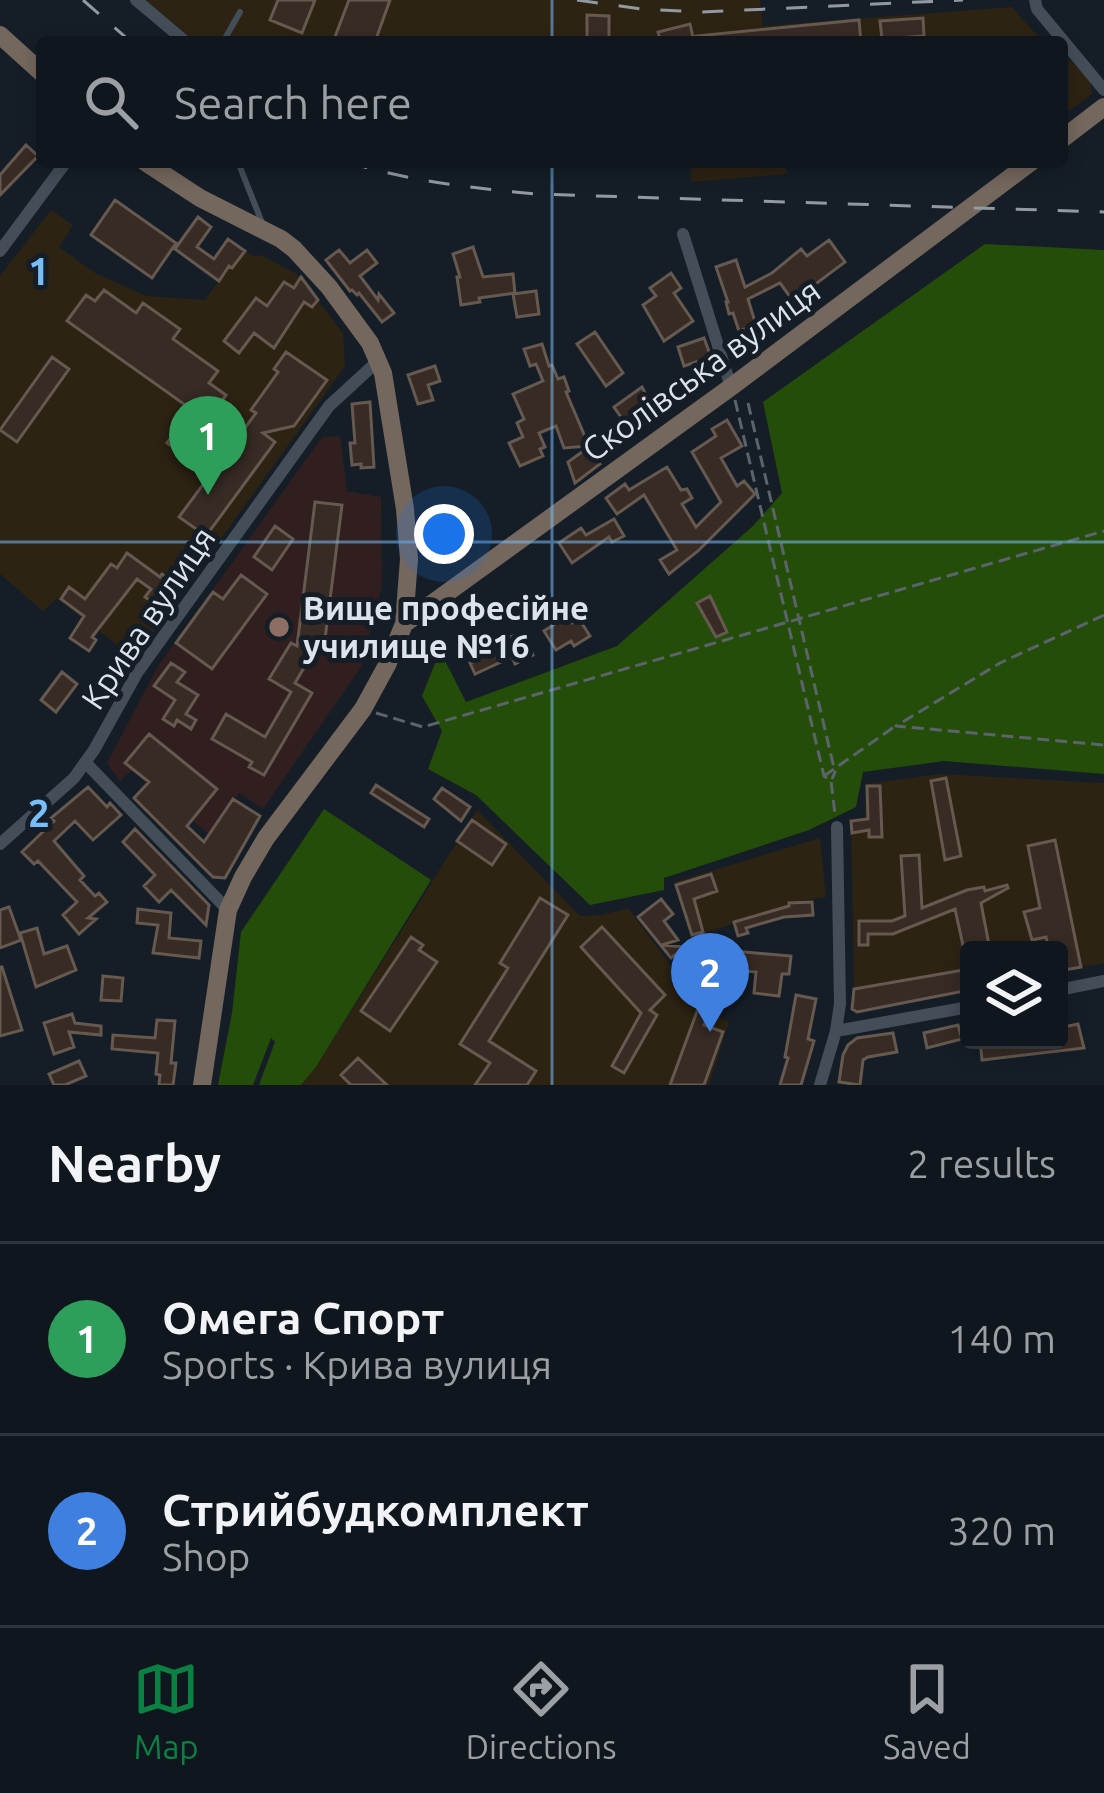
<!DOCTYPE html>
<meta charset="utf-8">
<style>
:root{--surface:#10161d;--page:#1e232a;--text:#f1f3f6;--muted:#9c9fa4;--line:#30353b;--accent:#0b8043}
body{margin:0;font-family:Ubuntu,sans-serif;background:var(--page);color:var(--text)}
.controls{position:absolute;right:36px;bottom:36px;display:grid;overflow:hidden;border-radius:12px;box-shadow:0 6px 18px #0003}
.controls button{width:108px;height:108px;display:grid;place-items:center;padding:0;border:0;border-bottom:3px solid var(--line);background:var(--surface);color:var(--text);font:60px sans-serif}
.you{position:absolute;left:444px;top:534px;width:42px;height:42px;margin:-30px;border:9px solid #fff;border-radius:50%;background:#1a73e8;box-shadow:0 0 0 18px #1a73e833}
.badge{display:grid;place-items:center;width:78px;height:78px;border-radius:50%;background:var(--accent);color:#fff;font-size:39px;font-weight:700}
.pin{position:absolute;translate:-50% -99px;filter:drop-shadow(0 3px 6px #0008)}
.pin::after{content:'';position:absolute;top:63px;width:42px;height:36px;background:inherit;clip-path:polygon(0 0,100% 0,50% 100%)}
.list{margin:0;padding:0;list-style:none}
h2{display:flex;justify-content:space-between;align-items:center;height:156px;margin:0;padding:0 48px;font-size:51px}
h2 small{font-size:39px;font-weight:400;color:var(--muted)}
.list li{display:grid;grid-template-columns:78px 1fr auto;gap:36px;align-items:center;box-sizing:border-box;height:192px;padding:0 48px;border-top:3px solid var(--line)}
.list b{display:block;font-size:45px;white-space:nowrap}
.list p{margin:0;font-size:39px;white-space:nowrap;color:var(--muted)}
.list em{font-size:39px;font-style:normal;color:var(--muted)}
.icon{flex:none;width:66px;height:66px;fill:none;stroke:currentColor;stroke-width:2;stroke-linecap:round;stroke-linejoin:round}
.map{position:relative;flex:none;width:1104px;height:1085px;overflow:hidden}
.search{position:absolute;background:var(--surface);box-shadow:0 6px 18px #0003;left:36px;right:36px;top:36px;height:132px;display:flex;align-items:center;gap:30px;box-sizing:border-box;padding:0 42px;border-radius:12px;color:var(--muted);font-size:45px}
.sheet{height:540px;background:var(--surface)}
nav{display:flex;justify-content:space-around;align-items:center;box-sizing:border-box;height:168px;border-top:3px solid var(--line);background:var(--surface);font-size:33px;color:var(--muted)}
nav a{display:grid;justify-items:center;gap:6px}
nav .on{color:var(--accent)}
.map>svg:first-child{display:block}
.industrial{fill:#2c2313}
.education{fill:#311e1e}
.green{fill:#254d0a}
.building{fill:#372b24;stroke:#655950;stroke-width:3}
.lines{fill:none;stroke-linecap:round;stroke-linejoin:round}
.path{stroke:#5b636c;stroke-width:3;stroke-dasharray:12 6;stroke-linecap:butt}
.lane{stroke:#444e58;stroke-width:6}
.street{stroke:#444e58;stroke-width:12}
.secondary{stroke:#74675d;stroke-width:18}
.rail{stroke:#9299a1;stroke-width:3;stroke-dasharray:21 21;stroke-linecap:butt}
.grid{fill:none;stroke:#7abef8;stroke-width:3;stroke-opacity:0.55}
.education-dot{fill:#8d6e63;stroke:#151e27;stroke-width:4.5}
.labels{text-anchor:middle;stroke-width:10;stroke-linejoin:round;paint-order:stroke}
.street-label{font-size:33px;fill:#dde3ea;stroke:#151e27}
.poi-label{font-size:33px;font-weight:bold;fill:#dde3ea;stroke:#151e27;text-anchor:start}
.grid-label{font-size:39px;text-anchor:middle;font-weight:bold;fill:#7abef8;stroke:#151e27;stroke-width:10;stroke-linejoin:round;paint-order:stroke}
</style>
<div class="map">
<svg width="1104" height="1085" viewBox="0 0 1104 1085">
<rect width="100%" height="100%" fill="#151e27"/>
<path class="industrial" d="M145,0H760L763,26L1012,7L1043,42H196Z
M1062,53L1090,79L1092,94L1062,116Z
M577,162H785L787,174L691,182V167Z
M51,210L73,225L59,247L95,273L147,296L205,300L229,266L233,268L245,251L253,256L260,255L297,274L343,333L345,366L135,659L57,598L43,611L0,574V276Z
M940,774L1104,783V963L1059,971V950H969V990L857,1012L852,1009L854,989L851,821L865,819L866,784Z
M477,810L580,916L602,915L628,908L684,984L716,1004L713,1013L729,1022L709,1085H301L316,1067Z
M820,838L826,897L800,901L691,938L674,882Z"/>
<path class="education" d="M340,436L347,491L381,497L382,587L361,667L263,809L239,793L210,835L132,770L120,781L107,763L158,666L322,437Z"/>
<path class="green" d="M985,244L1104,250V774L944,761L863,772L856,807L809,830L664,878V890L590,905L476,795L428,769L442,731L422,696L440,651L466,702L617,646L753,526L782,493L763,402Z
M324,809L431,880L316,1067L301,1085H259L275,1042L271,1038L253,1085H218L232,1013L241,932Z"/>
<path class="building" d="M278,0H315L302,33L270,20Z
M349,0H390L375,42H333Z
M587,15L609,16V42H587Z
M923,18L924,36L882,39L880,21Z
M859,20L861,42H696V36Z
M690,24L694,42H661L658,32Z
M26,145L38,156L0,195V175Z
M115,200L176,243L152,278L91,235Z
M198,217L211,227L197,247L214,259L228,239L245,251L232,268L229,266L219,281L175,249Z
M829,240L845,262L793,301L780,283L748,299L756,325L739,331L733,313L729,314L726,302H728L716,267L736,260L745,287L772,273L801,249L807,256Z
M473,247L483,277L513,274L515,293L479,298L480,302L461,305L457,277H460L453,254Z
M339,250L350,263L367,250L377,263L360,276L378,300L379,294L394,313L382,322L359,293L357,295L352,290L350,291L326,260Z
M671,273L681,288L674,293L693,321L664,341L643,305L656,296L650,288Z
M301,277L318,300L312,307L304,302L274,348L254,333L239,353L224,341L256,298L267,306L284,282L294,288Z
M104,290L136,313L143,303L180,329L173,339L218,371L209,383L226,395L184,455L167,443L191,409L67,321L86,295L95,301Z
M536,291L539,314L517,317L513,294Z
M595,332L623,373L606,386L577,344Z
M704,338L711,357L684,366L678,347Z
M542,344L549,366L552,365L558,379L564,377L569,391L566,392L589,446L564,448L556,426L539,433L545,447L540,449L543,456L520,466L509,443L523,437L517,423L524,419L513,394L543,381L536,364L530,366L524,349Z
M286,352L327,380L294,426L263,433L275,442L206,536L179,517L256,413L251,410L278,372L274,369Z
M52,357L69,369L17,442L0,430Z
M435,366L440,381L428,385L433,400L418,404L408,375Z
M642,387L653,409L631,424L626,418L623,420L614,407Z
M370,402L374,467L361,468V464L352,465L350,443H355L352,404Z
M727,420L742,446L721,458L737,486L744,481L755,494L698,551L669,574L660,560L677,550L644,495L617,514L606,498L625,484L629,490L667,467L681,490L687,489L692,498L682,504L696,527L721,502L692,452L716,436L712,429Z
M589,447L600,464L575,483L568,462Z
M315,502L342,505L325,639H321L295,683L312,693L264,775L249,767L252,762L212,739L226,714L265,737L291,692L269,679L291,643L297,646Z
M614,519L624,536L612,542L609,537L572,563L559,543L581,528L586,535Z
M275,526L293,539L272,570L254,557Z
M127,553L160,577L162,574L176,584L159,607L145,597L151,589L137,579L92,637L96,640L89,651L70,638L84,616L61,599L69,587L85,599L111,564L117,568Z
M241,575L267,594L212,669L176,643L213,592L223,599Z
M710,596L727,632L716,637L697,603Z
M559,601L572,623L579,619L590,636L574,646L571,641L556,650L544,631L555,624L545,609Z
M513,636L519,648L528,644L533,655L515,664L512,657L475,674L470,663L476,661L475,653Z
M171,663L185,672L177,682L198,695L186,714L196,720L191,729L177,720L174,726L163,719L175,700L154,686Z
M62,672L77,684L56,712L41,700Z
M149,734L217,789L187,826L204,842L233,799L260,816L225,878L213,877L134,798L149,782L125,763Z
M946,778L961,856L945,860L931,781Z
M376,785L429,819L424,827L371,793Z
M867,786H880L882,837H869V830L852,833L851,821L868,819Z
M88,787L107,807L110,803L121,815L93,840L75,821L54,841L84,876L80,880L95,896L99,893L107,902L88,918L96,919L79,934L63,915L77,902L38,861L34,864L22,852L54,821L51,818Z
M442,788L470,807L461,821L434,799Z
M472,820L506,844L492,865L457,841Z
M135,829L209,905L206,925L171,890L159,902L144,886L155,875L123,842Z
M1055,840L1081,967L1059,971V950H1049L1046,937L1032,940L1024,912L1040,908L1028,846Z
M919,855L922,908L967,890L984,887L985,891L1007,885L1008,888L981,903L990,950H964L955,909L893,934H868V945H859V921H892L905,916L901,856Z
M711,874L717,891L694,899L703,932L692,935L676,885Z
M540,898L568,915L489,1041L536,1071L527,1085H475L490,1063L460,1044L508,968L500,963Z
M661,899L673,914L664,921L678,940L662,945L685,947L671,958L638,917Z
M812,902L813,915L784,917L746,928L748,933L738,936L734,922L789,906V903Z
M9,907L21,940L0,948V910Z
M138,909L171,913L169,938L201,941L199,958L153,953L158,925L137,923Z
M602,927L665,995L650,1010L657,1015L624,1073L612,1066L641,1013L581,947Z
M37,928L44,954L67,946L76,970L36,987L20,933Z
M411,937L423,945L419,950L437,962L390,1031L361,1011Z
M711,949L791,956L789,974H782L779,996L754,993L756,972L702,967Z
M0,967H2L22,1030L0,1036Z
M969,969V990L857,1012L852,1009L854,989Z
M103,976L123,978L121,1001L101,1000Z
M691,988L716,1002L704,1025L723,1032L704,1085H670L699,1006L685,999Z
M796,995L816,999L808,1039L814,1041L801,1085H780L788,1058L785,1057Z
M72,1014L75,1023L101,1026V1035L69,1032L74,1047L54,1054L44,1023Z
M157,1020L175,1021L171,1063H176L173,1085H159L160,1075L156,1074L158,1053L112,1049L113,1035L155,1038Z
M1078,1024L1084,1048L982,1060L980,1040H1059V1028Z
M958,1025L962,1039L927,1048L924,1033Z
M893,1033L897,1052L868,1057L863,1060L860,1085L839,1082L843,1055L848,1045L857,1038Z
M358,1058L387,1085H351L341,1075Z
M79,1061L86,1076L65,1085H54L49,1074Z"/>
<g class="lines">
<path class="path" d="M735,400L824,776L831,781L835,814
M748,403L835,772L832,779
M1104,615L1000,663L896,726L1104,745
M376,713L423,727L1104,531
M824,776L894,727"/>
<path class="lane" d="M223,42L240,12
M238,162L263,225"/>
<path class="street" d="M136,0L186,42
M1035,0L1037,9L1104,90
M683,234L731,387
M0,251L66,162
M85,762L228,910
M0,844L74,778L94,750L137,673L329,406L379,360
M1059,990L1104,981
M836,1031L969,1007
M820,1085L836,1031L840,1004L837,827"/>
<path class="secondary" d="M0,35L42,73
M1062,139L1104,107
M145,162L200,198L281,239L294,249L329,287L370,343L383,373L405,509L409,559L404,624L387,665L363,709L266,838L243,877L228,910L202,1085
M404,624L731,387L1031,162"/>
<path class="rail" d="M83,0L131,42
M577,0L641,9L702,12L963,0
M347,162C409,181 471,188 535,194L1104,212"/>
</g>
<path class="grid" d="M552,0V42M552,162V1085M0,542H1104"/>
<circle class="education-dot" cx="279" cy="627" r="12"/>
<g class="labels">
<g class="street-label">
<text transform="translate(701 370) rotate(-36)" y="12">Сколівська вулиця</text>
<text transform="translate(148 618) rotate(-56)" y="12">Крива вулиця</text>
</g>
<g class="poi-label">
<text x="303" y="620">Вище професійне<tspan x="303" dy="38">училище №16</tspan></text>
</g>
</g>
<g class="grid-label">
<text x="39" y="285">1</text>
<text x="39" y="827">2</text>
</g>
</svg>
<div class="controls">
<button><svg class="icon" aria-label="layers" viewBox="0 0 24 24"><path d="M12 4l9 5-9 5-9-5zM3 14l9 5 9-5"/></svg></button>
</div>
<div class="you"></div>
<div class="pin badge" style="left:208px;top:495px;background:#2e9e5b">1</div>
<div class="pin badge" style="left:710px;top:1032px;background:#3f7fe0">2</div>
<div class="search"><svg class="icon" aria-label="search" viewBox="0 0 24 24"><circle cx="10" cy="10" r="6"/><path d="M15 15l6 6"/></svg>Search here</div>
</div>
<section class="sheet">
<h2>Nearby<small>2 results</small></h2>
<ul class="list">
<li><span class="badge" style="background:#2e9e5b">1</span><div><b>Омега Спорт</b><p>Sports · Крива вулиця</p></div><em>140 m</em></li>
<li><span class="badge" style="background:#3f7fe0">2</span><div><b>Стрийбудкомплект</b><p>Shop</p></div><em>320 m</em></li>
</ul>
</section>
<nav>
<a class="on"><svg class="icon" aria-label="map" viewBox="0 0 24 24"><path d="M3 6l6-2 6 2 6-2v14l-6 2-6-2-6 2zM9 4v14M15 6v14"/></svg>Map</a>
<a><svg class="icon" aria-label="directions" viewBox="0 0 24 24"><path d="M12 3l9 9-9 9-9-9zM9 14v-3h6M13 9l2 2-2 2"/></svg>Directions</a>
<a><svg class="icon" aria-label="saved" viewBox="0 0 24 24"><path d="M7 4h10v16l-5-4-5 4z"/></svg>Saved</a>
</nav>
